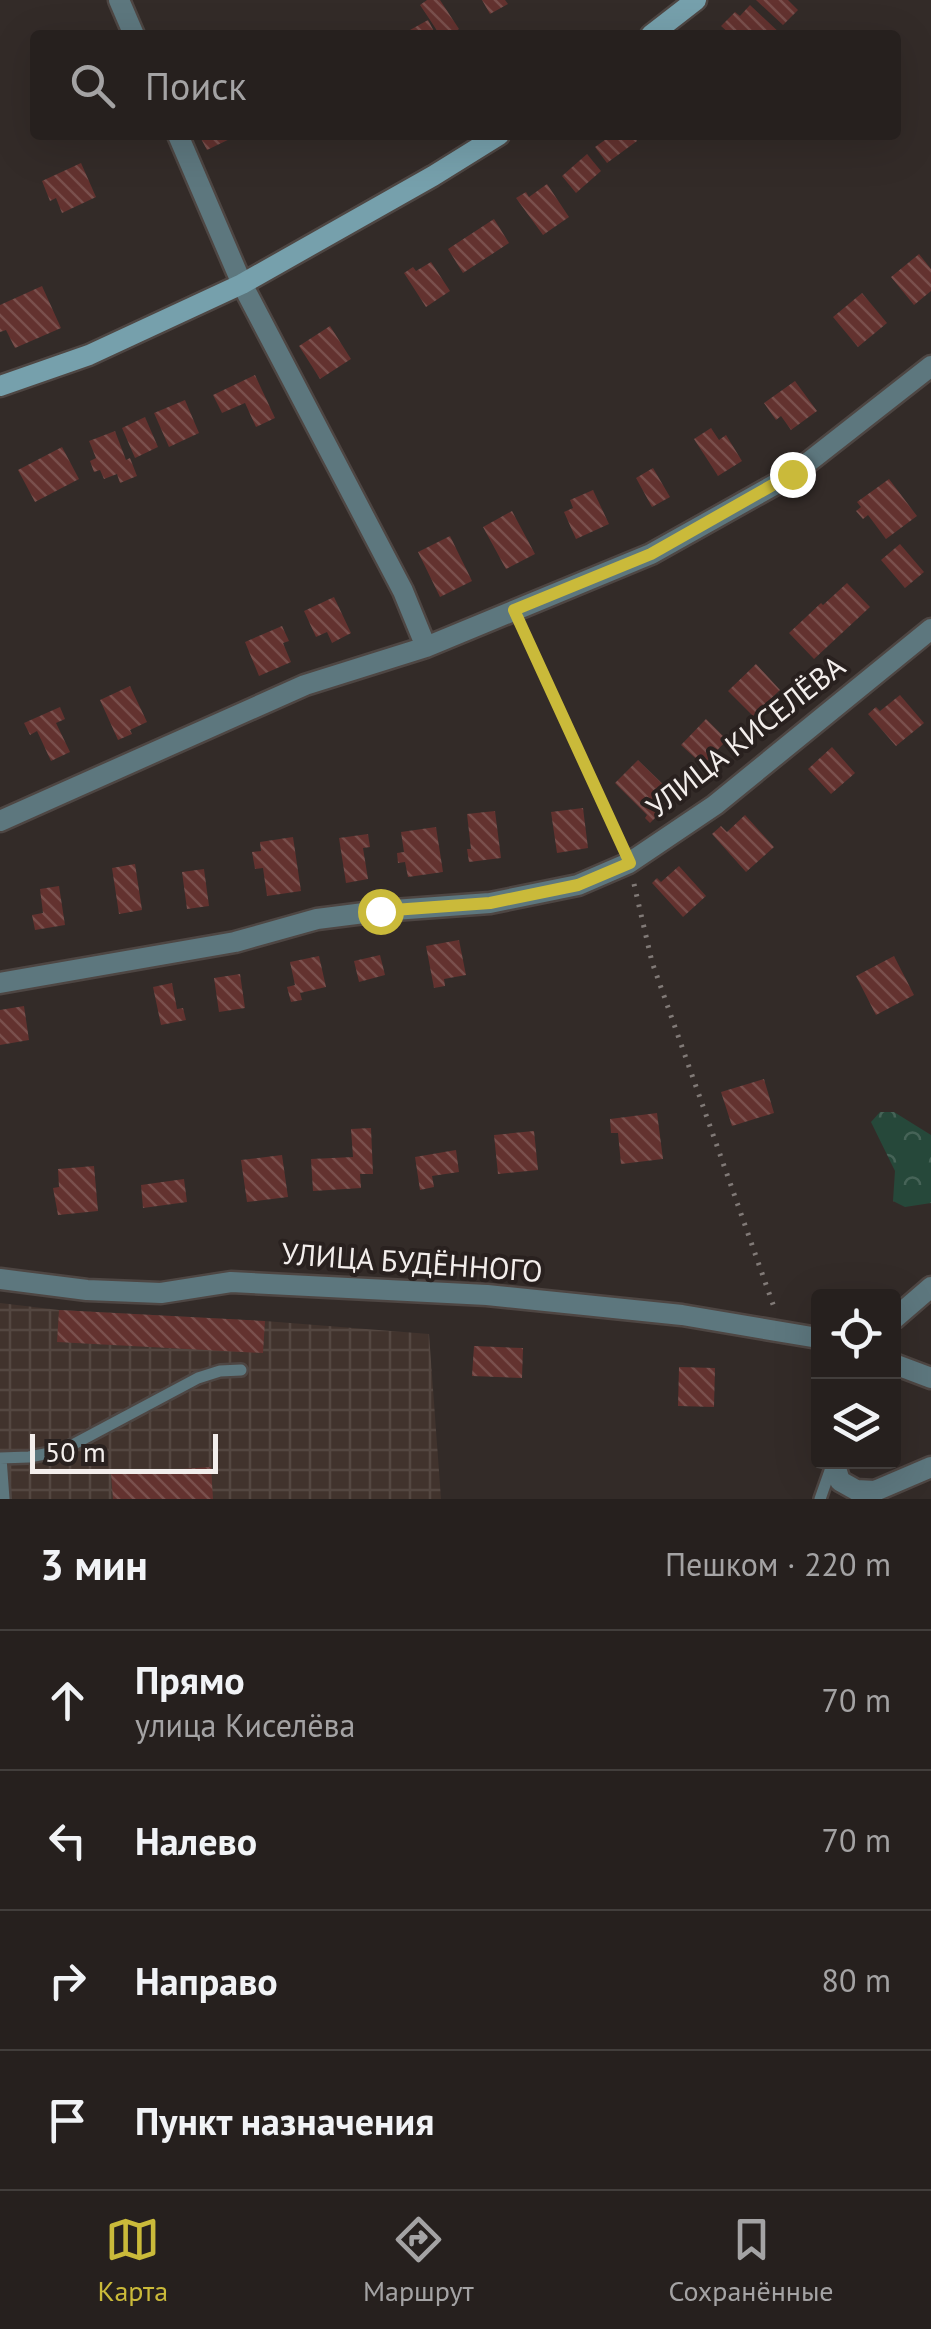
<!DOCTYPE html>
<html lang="ru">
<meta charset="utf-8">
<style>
:root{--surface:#26201e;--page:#2e2827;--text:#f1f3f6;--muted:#a4a3a4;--line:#423e3c;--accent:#caba3a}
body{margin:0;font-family:"PT Sans",sans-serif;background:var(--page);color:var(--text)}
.controls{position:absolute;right:30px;bottom:30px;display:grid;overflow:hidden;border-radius:10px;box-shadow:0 10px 40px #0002}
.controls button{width:90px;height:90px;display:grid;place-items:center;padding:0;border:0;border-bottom:2px solid var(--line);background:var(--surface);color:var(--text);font:50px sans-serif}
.scale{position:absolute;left:30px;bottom:25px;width:188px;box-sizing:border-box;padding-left:10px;border:5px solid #f3eeec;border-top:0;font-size:28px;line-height:35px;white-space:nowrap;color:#f3eeec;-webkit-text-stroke:8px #29211f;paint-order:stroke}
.stop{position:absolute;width:30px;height:30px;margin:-22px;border:8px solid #caba3a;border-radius:50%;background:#fff}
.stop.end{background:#caba3a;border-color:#fff;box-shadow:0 2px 10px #0008}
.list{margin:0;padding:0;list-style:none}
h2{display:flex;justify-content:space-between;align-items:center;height:130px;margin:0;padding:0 40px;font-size:42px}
h2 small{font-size:32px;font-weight:400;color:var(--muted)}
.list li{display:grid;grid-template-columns:65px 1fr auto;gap:30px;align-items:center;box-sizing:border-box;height:140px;padding:0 40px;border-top:2px solid var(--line)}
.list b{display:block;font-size:38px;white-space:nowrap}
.list p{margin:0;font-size:32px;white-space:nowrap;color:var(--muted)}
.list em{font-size:32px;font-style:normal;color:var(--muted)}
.icon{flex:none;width:55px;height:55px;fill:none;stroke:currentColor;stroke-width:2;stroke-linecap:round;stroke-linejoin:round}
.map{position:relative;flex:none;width:931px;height:1499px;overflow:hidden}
.search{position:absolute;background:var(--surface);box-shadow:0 10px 40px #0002;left:30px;right:30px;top:30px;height:110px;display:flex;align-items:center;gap:25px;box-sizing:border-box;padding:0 35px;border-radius:10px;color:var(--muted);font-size:38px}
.sheet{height:690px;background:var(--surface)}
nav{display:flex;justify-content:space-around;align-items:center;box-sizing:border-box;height:140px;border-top:2px solid var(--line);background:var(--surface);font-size:28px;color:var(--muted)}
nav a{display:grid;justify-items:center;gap:5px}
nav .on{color:var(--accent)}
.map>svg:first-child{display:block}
.industrial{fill:url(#industrial-grid)}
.forest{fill:url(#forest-crowns)}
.building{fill:url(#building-back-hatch)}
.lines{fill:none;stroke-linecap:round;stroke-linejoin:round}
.lane-casing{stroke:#4e4643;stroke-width:16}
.street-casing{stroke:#4e4643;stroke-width:25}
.secondary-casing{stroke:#4e4643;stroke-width:25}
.path{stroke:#817a77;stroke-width:5;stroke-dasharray:2.5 8;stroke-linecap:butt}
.lane{stroke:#5d777e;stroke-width:11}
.street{stroke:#5d777e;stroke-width:20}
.secondary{stroke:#76a0ac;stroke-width:20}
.route{stroke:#caba3a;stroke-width:12}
.labels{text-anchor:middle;stroke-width:8;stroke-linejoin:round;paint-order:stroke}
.street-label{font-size:30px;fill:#f3eeec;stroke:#29211f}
</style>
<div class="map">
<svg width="931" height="1499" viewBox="0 0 931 1499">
<defs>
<pattern id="industrial-grid" width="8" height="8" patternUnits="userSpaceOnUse" patternTransform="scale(2.5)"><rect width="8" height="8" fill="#41332d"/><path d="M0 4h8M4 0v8" fill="none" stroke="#544741"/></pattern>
<pattern id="forest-crowns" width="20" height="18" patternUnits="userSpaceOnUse" patternTransform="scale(2.5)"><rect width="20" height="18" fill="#26483a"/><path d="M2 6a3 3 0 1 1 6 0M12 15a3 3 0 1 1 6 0" fill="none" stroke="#466357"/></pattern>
<pattern id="building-back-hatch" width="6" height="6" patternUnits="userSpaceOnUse" patternTransform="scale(2.5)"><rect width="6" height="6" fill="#63322f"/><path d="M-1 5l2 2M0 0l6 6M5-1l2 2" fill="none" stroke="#7a504d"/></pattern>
</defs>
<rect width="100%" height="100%" fill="#332b28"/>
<path class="industrial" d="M0,1303L59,1310L265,1321L429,1334L441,1499H0Z"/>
<path class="forest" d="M880,1112H894L931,1135V1203L905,1207L893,1201L895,1171L871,1122Z"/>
<path class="building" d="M427,0H440L459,29L450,35H440L420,5Z
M482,0H505L508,4L490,14Z
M756,0H788L798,10L783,25Z
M750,5L782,35H731L721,26L735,12L740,16Z
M428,20L436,35H401Z
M199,135H238L207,150Z
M612,135H633L637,141L607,163L595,147Z
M587,154L601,171L576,193L562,176Z
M81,163L96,197L62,213L56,198L50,201L42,181Z
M547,184L569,217L543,235L516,198L526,192L529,197Z
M494,219L509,243L463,273L448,249Z
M919,254L931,269V291L914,305L891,277Z
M431,262L450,291L426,307L404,273L413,267L416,271Z
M42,286L61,328L15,348L6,330L0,332V305Z
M862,293L887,323L858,347L833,317Z
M330,326L351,359L320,379L299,346Z
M255,375L275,418L256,427L245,403L222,413L213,395Z
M795,381L817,411L791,430L781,416L776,420L764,403Z
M185,400L199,433L169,447L154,413Z
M145,417L158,447L135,458L122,428Z
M711,428L719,440L726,435L742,461L718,476L694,439Z
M115,431L126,460L130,458L137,476L120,483L117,474L104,479L100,470L94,472L90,461L96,458L89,441Z
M62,447L79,479L35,502L18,470Z
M653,468L670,497L652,507L636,478Z
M889,479L917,516L886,539L868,515L863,519L856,511L861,507L857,502Z
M593,490L609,524L576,539L564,512L573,508L570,500Z
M512,511L535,554L506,569L483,527Z
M450,536L472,581L440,597L418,552Z
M900,544L924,572L905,588L881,560Z
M847,583L870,607L814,659L789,633L821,603L823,605Z
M334,597L351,633L332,643L327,632L316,637L304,611Z
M282,626L289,641L283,643L291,662L259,676L245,642Z
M756,664L780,690L753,716L728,691Z
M130,686L147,722L130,730L132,734L118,740L100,700Z
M900,695L924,723L896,746L868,714L876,707L880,711Z
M60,707L65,719L56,723L70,752L51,761L37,731L30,735L24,723Z
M706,719L727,740L703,765L681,745Z
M832,747L855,773L831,794L808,769Z
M638,760L676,797L650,823L645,818L647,815L615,783Z
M583,808L588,848L557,853L551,812Z
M495,811L501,858L469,862L467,849H471L467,814Z
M745,815L774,847L746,872L712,834L721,826L727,832Z
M436,827L443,872L408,877L405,862L398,863L397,853L404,852L401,832Z
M368,834L370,847L363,848L368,879L346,883L339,838Z
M293,837L301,891L267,896L263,868L255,869L252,852L261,851L260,842Z
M135,864L142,910L119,914L112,868Z
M679,866L706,896L683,917L652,883L657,878L661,882Z
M204,869L209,906L187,909L182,872Z
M59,886L65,925L35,930L32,915L43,913L40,889Z
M459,940L466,975L444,979L445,986L434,988L426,946Z
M380,955L385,975L359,982L354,961Z
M319,956L326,987L300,993L302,1000L291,1002L287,987L295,985L290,962Z
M894,956L914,995L876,1015L856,976Z
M240,974L245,1008L219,1012L214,978Z
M172,983L177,1009L183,1008L186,1020L161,1025L153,987Z
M24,1006L29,1040L0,1045V1010Z
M764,1079L774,1113L732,1126L721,1092Z
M657,1113L663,1159L621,1164L618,1133H611L610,1119Z
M371,1128L373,1174H360L361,1188L313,1191L311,1159L353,1157L351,1129Z
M534,1131L538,1170L498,1174L494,1135Z
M456,1150L459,1172L432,1176L434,1187L420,1190L415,1157Z
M282,1155L288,1197L247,1202L241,1160Z
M94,1166L98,1211L58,1215L53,1188L59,1187L58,1169Z
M184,1179L187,1202L143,1208L141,1185Z
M59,1310L265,1321L263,1353L57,1342Z
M474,1346L523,1348L522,1378L472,1376Z
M679,1367L715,1368L714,1407L678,1406Z
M211,1467L213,1499H113L111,1474Z"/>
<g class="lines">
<defs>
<path id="lane" d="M0,1458L29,1457L61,1451L198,1378L220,1371L241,1370
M1,1458L4,1499
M820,1499L832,1465"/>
<path id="street" d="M119,0L134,35
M178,135L242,284L403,591L426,647
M0,821L305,685L426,647L651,554L792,475L931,366
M0,983L235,942L317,919L380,911L490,903L578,885L629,863L715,805L931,629
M0,1279L87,1290L161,1293L231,1282L487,1295L682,1315L818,1338
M894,1319L931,1287
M894,1364L931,1378
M834,1462L840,1481L856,1490L875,1491L931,1467"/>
<path id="secondary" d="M651,35L696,0
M0,386L89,355L242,284L433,176L499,135"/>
</defs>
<use href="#lane" class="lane-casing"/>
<use href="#street" class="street-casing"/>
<use href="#secondary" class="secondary-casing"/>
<path class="path" d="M522,628L622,846
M634,884L652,962L775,1310"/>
<use href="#lane" class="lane"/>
<use href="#street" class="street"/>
<use href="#secondary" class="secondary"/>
</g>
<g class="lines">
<path class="route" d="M380,911L490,903L578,885L630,863L514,610L651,554L792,474"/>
</g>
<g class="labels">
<g class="street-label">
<text transform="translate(746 737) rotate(-38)" y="10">УЛИЦА КИСЕЛЁВА</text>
<text transform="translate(412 1263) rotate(4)" y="10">УЛИЦА БУДЁННОГО</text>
</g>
</g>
</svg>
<div class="controls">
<button><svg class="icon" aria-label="locate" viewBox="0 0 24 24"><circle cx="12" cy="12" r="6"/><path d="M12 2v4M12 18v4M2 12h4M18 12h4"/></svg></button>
<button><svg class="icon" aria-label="layers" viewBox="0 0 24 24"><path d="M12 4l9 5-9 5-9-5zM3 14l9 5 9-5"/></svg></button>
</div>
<div class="scale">50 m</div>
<div class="stop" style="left:380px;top:911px"></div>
<div class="stop end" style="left:792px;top:474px"></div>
<div class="search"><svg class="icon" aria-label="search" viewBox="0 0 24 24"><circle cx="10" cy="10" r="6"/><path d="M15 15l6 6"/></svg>Поиск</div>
</div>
<section class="sheet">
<h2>3 мин<small>Пешком · 220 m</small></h2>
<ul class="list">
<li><svg class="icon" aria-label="ahead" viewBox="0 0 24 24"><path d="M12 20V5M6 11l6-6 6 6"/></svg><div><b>Прямо</b><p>улица Киселёва</p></div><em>70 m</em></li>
<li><svg class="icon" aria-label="left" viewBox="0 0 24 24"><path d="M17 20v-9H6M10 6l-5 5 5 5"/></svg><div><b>Налево</b></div><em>70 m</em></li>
<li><svg class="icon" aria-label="right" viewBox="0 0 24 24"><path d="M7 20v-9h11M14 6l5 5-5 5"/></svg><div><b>Направо</b></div><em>80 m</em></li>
<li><svg class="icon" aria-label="arrive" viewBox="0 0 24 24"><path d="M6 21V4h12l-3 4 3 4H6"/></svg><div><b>Пункт назначения</b></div></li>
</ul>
</section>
<nav>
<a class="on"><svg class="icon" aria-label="map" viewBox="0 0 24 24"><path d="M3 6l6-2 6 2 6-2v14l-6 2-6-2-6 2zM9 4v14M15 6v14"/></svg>Карта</a>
<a><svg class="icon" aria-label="directions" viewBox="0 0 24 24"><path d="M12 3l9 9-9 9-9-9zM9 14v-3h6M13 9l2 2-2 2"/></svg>Маршрут</a>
<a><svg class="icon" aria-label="saved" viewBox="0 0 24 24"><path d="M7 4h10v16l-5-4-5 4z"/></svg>Сохранённые</a>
</nav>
